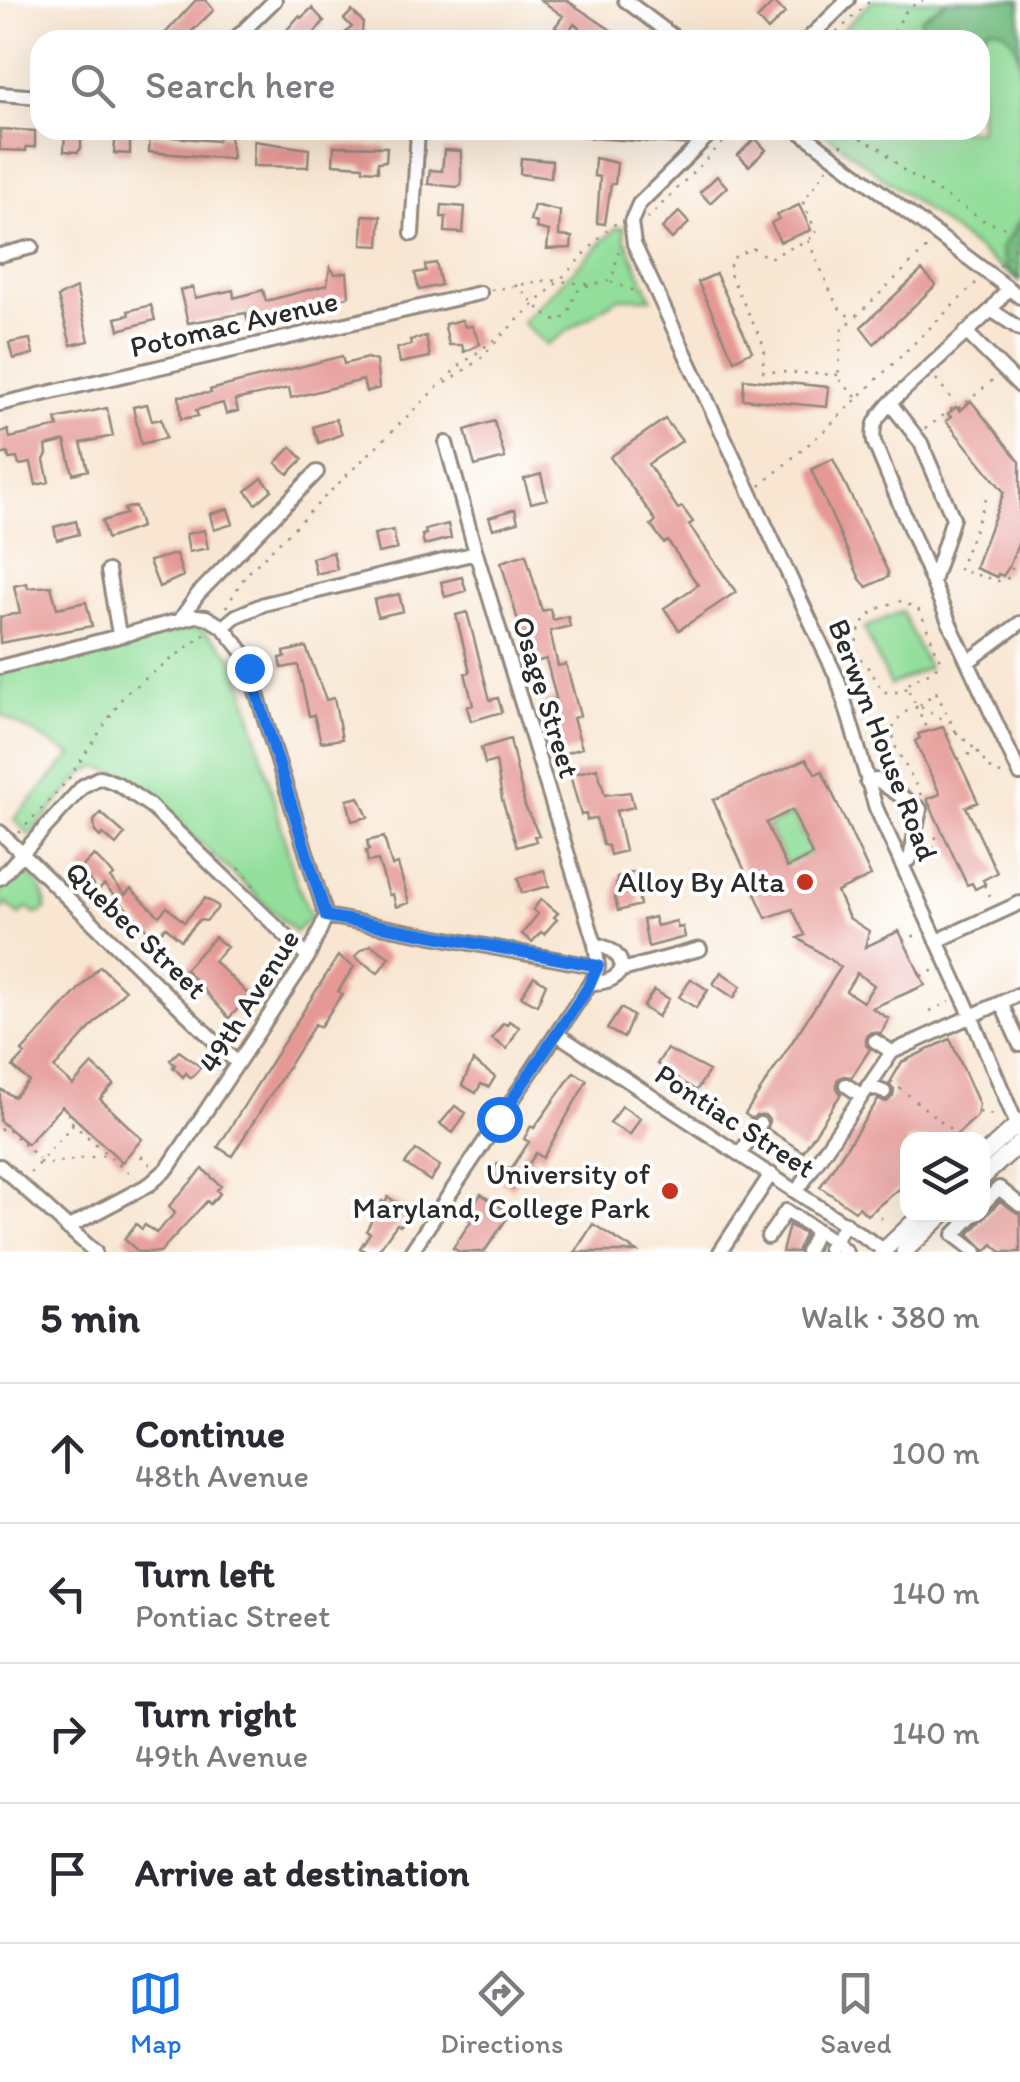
<!DOCTYPE html>
<meta charset="utf-8">
<style>
:root{--surface:#fff;--page:#f2f2f3;--text:#2b2b33;--muted:#7c7c81;--line:#e1e1e2;--accent:#1a73e8}
body{margin:0;font-family:Itim,sans-serif;background:var(--page);color:var(--text)}
.controls{position:absolute;right:30px;bottom:30px;display:grid;overflow:hidden;border-radius:20px;box-shadow:0 10px 40px #0002}
.controls button{width:90px;height:90px;display:grid;place-items:center;padding:0;border:0;border-bottom:2px solid var(--line);background:var(--surface);color:var(--text);font:50px sans-serif}
.stop{position:absolute;width:30px;height:30px;margin:-22px;border:8px solid #1a73e8;border-radius:50%;background:#fff}
.stop.end{background:#1a73e8;border-color:#fff;box-shadow:0 2px 10px #0008}
.list{margin:0;padding:0;list-style:none}
h2{display:flex;justify-content:space-between;align-items:center;height:130px;margin:0;padding:0 40px;font-size:42px}
h2 small{font-size:32px;font-weight:400;color:var(--muted)}
.list li{display:grid;grid-template-columns:65px 1fr auto;gap:30px;align-items:center;box-sizing:border-box;height:140px;padding:0 40px;border-top:2px solid var(--line)}
.list b{display:block;font-size:38px;white-space:nowrap}
.list p{margin:0;font-size:32px;white-space:nowrap;color:var(--muted)}
.list em{font-size:32px;font-style:normal;color:var(--muted)}
.icon{flex:none;width:55px;height:55px;fill:none;stroke:currentColor;stroke-width:2;stroke-linecap:round;stroke-linejoin:round}
.map{position:relative;flex:none;width:1020px;height:1252px;overflow:hidden}
.search{position:absolute;background:var(--surface);box-shadow:0 10px 40px #0002;left:30px;right:30px;top:30px;height:110px;display:flex;align-items:center;gap:25px;box-sizing:border-box;padding:0 35px;border-radius:30px;color:var(--muted);font-size:38px}
.sheet{height:690px;background:var(--surface)}
nav{display:flex;justify-content:space-around;align-items:center;box-sizing:border-box;height:140px;border-top:2px solid var(--line);background:var(--surface);font-size:28px;color:var(--muted)}
nav a{display:grid;justify-items:center;gap:5px}
nav .on{color:var(--accent)}
.map>svg:first-child{display:block}
.green{fill:#92de9a;stroke:#5e8462;stroke-width:2.5}
.forest{fill:#75bd82;stroke:#507456;stroke-width:2.5}
.building{fill:#e59894;fill-rule:evenodd}
.lines{fill:none;stroke-linecap:round;stroke-linejoin:round}
.minor-casing{stroke:#92887e;stroke-width:18}
.major-casing{stroke:#92887e;stroke-width:20}
.path{stroke:#92887e;stroke-width:2.5;stroke-dasharray:2.5 8;stroke-linecap:butt}
.minor{stroke:#fff;stroke-width:12}
.major{stroke:#fff;stroke-width:15}
.route{stroke:#1a73e8;stroke-width:12}
.poi-dot{fill:#c8321e;stroke:#fff;stroke-width:4}
.labels{text-anchor:middle;stroke-width:8;stroke-linejoin:round;paint-order:stroke}
.street-label{font-size:30px;fill:#2b2b2b;stroke:#fff}
.poi-label{font-size:30px;fill:#2b2b2b;stroke:#fff;text-anchor:end}
</style>
<div class="map">
<svg width="1020" height="1252" viewBox="0 0 1020 1252">
<rect width="100%" height="100%" fill="#fff"/>
<filter id="ink" filterUnits="userSpaceOnUse"><feTurbulence type="fractalNoise" baseFrequency=".01" numOctaves="2"/><feDisplacementMap in="SourceGraphic" scale="20" xChannelSelector="R" yChannelSelector="G"/><feConvolveMatrix kernelMatrix="1 2 1 2 8 2 1 2 1" color-interpolation-filters="sRGB"/></filter>
<filter id="wash" filterUnits="userSpaceOnUse"><feTurbulence type="fractalNoise" baseFrequency=".0048" numOctaves="4" result="noise"/><feDisplacementMap in="SourceGraphic" scale="40" xChannelSelector="R" yChannelSelector="G"/><feGaussianBlur stdDeviation="2.25" result="paint"/><feColorMatrix in="noise" values="0 0 0 0 0 0 0 0 0 0 0 0 0 0 0 0 0 1.4 0 .05"/><feComposite in="paint" operator="in"/></filter>
<g filter="url(#wash)">
<rect width="100%" height="100%" fill="#f8e6d2"/>
<path class="green" d="M873,0H1020V282L821,130H980V40H832Z
M624,227L625,239L651,298H618L546,345L522,322L616,228Z
M902,611L928,668L890,685L864,628Z
M198,627L219,643L237,663L296,881L311,918L295,932L129,776L97,767L84,773L29,835L14,819L72,755L0,714V673Z
M793,814L811,853L786,864L768,826Z
M14,873C35,873 45,889 46,909L43,912L34,914L27,908L20,915L7,904L0,911V884Z"/>
<path class="forest" d="M948,0H1020V69C1018,49 1012,28 990,27L975,40H919L921,18Z
M1020,220V280L1006,268L1001,249Z"/>
<g id="blocks">
<path class="building" d="M196,0H205L214,10L183,40H159Z
M541,0H566L626,40H597L574,24L566,35L555,27L563,16Z
M774,2L785,13L768,30L757,19Z
M312,8L324,21L309,40H278L299,16L301,18Z
M352,11L363,22L361,40H348L343,35L352,27L344,19Z
M0,129L35,131V147H26V151L0,150Z
M65,130H81V148L78,152L64,151Z
M116,132H130V154L114,153Z
M150,135L217,141L220,135L230,136L232,159L149,152Z
M755,138L766,150L749,166L738,155Z
M254,141L309,149L308,167L253,166Z
M334,146L387,147L386,161L378,162V171L363,170V166L333,164Z
M444,150L461,151V185L457,187L428,184L430,170L442,171Z
M521,158L552,161L551,178L520,174Z
M595,158L617,163L615,184H611L605,224L597,223L600,177L594,176Z
M717,176L727,187L710,203L700,192Z
M442,205L465,207L463,233L445,232L446,217H441Z
M534,205L560,211L559,236L572,237L571,248L547,249L549,231L536,228L537,223L530,221Z
M799,205L811,230L780,242L771,223L779,219L777,215Z
M679,212L689,223L672,239L662,228Z
M363,215L381,216L379,246L362,245Z
M436,263L441,285L419,290L415,273L426,271L425,265Z
M330,267L335,274L347,272L349,296L248,322L246,313L188,323L180,290L193,287L195,298L233,290L234,298L263,290L266,301L327,285Z
M922,270L936,285L874,344L861,327Z
M716,274L752,351L734,360L698,282Z
M76,288L89,341L71,345L58,297Z
M151,305L155,320L119,330L116,318L129,315L128,311Z
M462,320L465,327L472,326L480,344L464,352L462,345H449L445,327V324Z
M426,336L430,357L400,363L397,348L411,345L410,340Z
M30,339L33,354L13,359L9,343Z
M342,356L344,364L367,358L376,361L379,388L366,392L363,380L291,398L289,388L235,400L238,411L226,414L223,403L196,410L198,416L181,419L179,396L211,393L210,390Z
M744,379L829,387L827,407L743,399Z
M971,401L1020,462V539L1009,567L1003,576L998,574L997,577L975,568L1004,492L946,421L951,417L948,414L956,407L960,411Z
M147,404L152,421L161,419L166,438L141,444L133,407Z
M107,408L113,436L81,443L88,470L73,474L65,441L46,446L47,454L44,460L49,482L36,485L31,463L19,465L17,458L9,459L8,453L0,455V432L8,430L10,438L58,427L56,419Z
M336,419L342,434L319,443L313,427Z
M665,419L682,441L648,464L678,509L682,507L693,522L689,525L736,592L679,630L664,608L698,585L668,541L664,543L651,525L656,521L610,457Z
M494,421L505,458L475,466L465,430Z
M291,447L303,459L288,474L276,463Z
M833,459L888,572V577L867,587L860,579L813,474L812,469Z
M541,474L547,499L531,503L524,479Z
M262,478L272,490L256,504L246,491Z
M135,506L141,527L107,539L102,521L126,514L124,509Z
M228,509L233,524L214,530L210,514Z
M515,509L518,522L493,529L489,517Z
M76,521L79,534L57,540L54,527Z
M448,524L451,538L424,545L422,535L426,534L425,530Z
M204,530L208,548L189,552L186,534Z
M393,530L397,549L378,553L374,534Z
M333,552L337,569L316,574L312,558Z
M176,554L183,576L159,587L149,561Z
M526,554L542,611L550,609L553,620L568,616L570,626L550,631L558,666L566,664L580,716L573,718L582,748L560,755L544,702L556,698L546,659L535,662L528,633L522,635L501,562Z
M462,577L466,591L445,597L441,582Z
M27,583L28,588L51,586L57,608L86,602L92,626L0,643V617L20,613L14,586Z
M399,594L403,611L378,617L374,600Z
M467,612L490,700L498,698L502,712L471,721L467,707L473,705L465,673L470,672L456,615Z
M306,647L326,700L334,698L342,739L321,742L314,715L309,716L298,665L282,668L280,658L285,657L284,652Z
M943,727L978,802L966,807L997,873L983,880L985,884L975,889L972,883L967,885L927,799L940,794L915,741L920,738L918,734Z
M510,739L525,806L539,835L534,836L536,841L517,847L502,799L496,761L485,764L481,748Z
M806,759L816,774L822,771L871,876L837,892L849,918L869,931L865,947L899,931L925,985L872,1008L889,1019L881,1033L871,1032L866,1036V1045L870,1049L852,1077L843,1076L837,1080V1088L841,1094L803,1152L768,1129L769,1120L765,1115H756L752,1119L745,1114L841,967L798,938L805,935L792,909L766,918L713,800ZM792,810L812,855L787,868L766,823ZM857,973L874,985L863,1002L846,991Z
M597,768L605,795L630,792L634,807L616,811L625,851L610,855L608,846L603,845L596,818L587,820L586,814L581,815L570,775Z
M359,797L368,817L352,821L347,800Z
M101,813L125,834L116,845L103,834L100,837L95,832L94,821Z
M384,837L392,866L398,864L409,903L396,907L393,894L389,895L378,860L368,862L366,851L369,850L367,841Z
M94,855L114,875L110,878L125,895L131,889L159,916L167,907L184,922L205,898L218,906L217,909L206,921L199,920L181,940L166,927L154,937L104,885L98,891L80,869Z
M544,870L549,886L522,893L518,878Z
M634,872L640,905L618,911L615,898L617,877Z
M541,899L558,913L554,917L557,919L544,934L541,932L532,942L522,934L538,914L533,910Z
M654,917L657,926L676,921L678,928L683,927L685,937L648,947L643,920Z
M215,937L227,947L214,961L250,996L229,1018L185,969Z
M371,945L389,957L378,973L355,957L361,950Z
M338,956L354,967L338,991L342,994L320,1027L315,1024L232,1156L218,1147Z
M100,966L125,990L54,1068L73,1085L92,1064L114,1084L100,1099L142,1139L122,1162L62,1106L27,1144L0,1121V1089L14,1097L29,1081L13,1067L25,1054L22,1051Z
M721,972L741,986L734,998L713,984Z
M534,976L546,984L537,1005L521,996Z
M691,979L708,990L696,1008L679,997Z
M654,990L669,999L658,1017L643,1007Z
M621,1008L633,1016L624,1038L607,1029Z
M509,1021L519,1027L507,1049L492,1039L503,1023L507,1025Z
M950,1039L979,1104L977,1116L951,1140H908V1182L867,1215L859,1207L855,1211L820,1187L878,1100L887,1102L893,1096L894,1089L889,1084L902,1062Z
M667,1049L709,1071L696,1091L657,1064Z
M179,1051L201,1067L191,1078L186,1073L183,1077L173,1067L175,1065L170,1060Z
M473,1061L495,1077L489,1087L481,1084L476,1093L462,1085Z
M574,1072L587,1080L585,1084L543,1158L536,1153L512,1189L491,1173L498,1163L511,1169L529,1142L524,1139L531,1126L534,1128Z
M455,1106L466,1113L453,1133L440,1124Z
M622,1106L640,1118L630,1135L610,1123Z
M416,1150L440,1166L430,1181L405,1164Z
M203,1169L221,1186L217,1190L220,1194L210,1204L207,1201L160,1252H139L124,1239L136,1224L142,1229L145,1225L156,1233L175,1213L169,1206Z
M481,1194L510,1214L484,1252H460L453,1248L471,1221L465,1217Z
M388,1197L406,1209L404,1213L407,1215L400,1226L397,1224L377,1252H367L360,1248L370,1233L366,1231L382,1201L385,1203Z
M1000,1201L1020,1215V1252H1001L993,1244L986,1251L969,1234Z
M593,1224L637,1252H575Z
M789,1225L804,1234L797,1252H782Z"/>
</g>
</g>
<g filter="url(#ink)">
<use href="#blocks" fill-opacity="0" stroke="#92887e" stroke-width="2.5"/>
<g class="lines">
<defs>
<path id="minor" d="M625,0L678,40
M234,40L275,0
M807,40L848,0
M0,94L40,97
M589,130L705,138
M714,130L639,204L631,222L634,244L838,680L876,808L966,1004L1020,1132
M798,130L1020,297
M412,234L418,130
M0,255L32,247
M1008,288L991,310L890,403C878,417 871,423 874,442L949,622L1020,774
M991,310L1020,329
M966,332L1020,386
M890,403L921,443L953,518L933,581
M0,404L480,293
M108,571L119,634
M180,620L198,594L317,472
M968,662L1020,623
M0,667L196,616L206,617L223,627L236,616L264,604L476,553
M867,782L877,780L920,809L910,859L901,863
M0,832L237,1063
M0,878L83,786L100,777L118,784L149,805L308,957
M326,916L598,967
M937,941L1020,903
M622,970L700,949
M590,983C630,984 631,952 595,944
M1001,1003L1020,1045
M557,1034L884,1250
M875,1041L892,1052
M846,1085L862,1096
M868,1086L884,1092
M740,1154L760,1124
M0,1166L95,1252
M797,1191L892,1052L1020,994
M982,1205L999,1188L1020,1205
M974,1214L954,1235L976,1252
M67,1228L150,1184L168,1168L308,957L326,916L249,668L243,652L223,627
M768,1237L786,1211L834,1241L846,1223
M829,1248L834,1241L846,1252
M411,1252L595,976L598,967L595,944L476,553L446,443
M720,1252L771,1174
M807,1252L817,1230"/>
<path id="major" d="M982,1157L1020,1122
M982,1178L1020,1143
M882,1252L922,1214
M904,1252L944,1214"/>
</defs>
<use href="#minor" class="minor-casing"/>
<use href="#major" class="major-casing"/>
<path class="path" d="M829,40L871,0
M889,40L907,9L923,0
M851,134L879,147L902,169L986,222L1020,231
M841,146L852,130
M647,219L735,130
M809,239L817,234L803,202L827,168
M1000,266L1020,239
M611,282L641,293
M515,285C532,297 540,317 560,322C585,296 559,289 609,281L615,270L617,254L621,250
M491,290L548,280L587,284
M838,375L762,371L765,348L729,272L731,259L752,248L769,258L808,240L837,306L852,319
M936,379L956,404
M446,383L480,359L504,333
M856,397L838,378L842,330L930,245
M925,429L957,405L960,408L993,380
M760,486L826,429L976,283
M986,499L959,570L1002,582L1009,577L1012,569L1020,572
M226,607L246,575L343,479L458,367L506,331L560,280L611,226L618,223
M907,688L900,692H883L871,671L856,654C855,622 871,607 902,601L920,611L940,660L935,670L911,681L907,688L917,707L936,692L956,732L949,735L945,732
M921,707L949,723
M956,732L976,750
M958,759L977,751L988,767L1006,777
M921,795L896,748L892,730L901,714L917,707L927,730
M19,833L67,781L125,694L206,633
M922,857L933,859L936,836L929,834
M239,868L253,883V889
M984,885L993,902
M903,941L918,934
M921,976L934,970
M930,1011L950,1002
M891,1081L964,1140
M979,1112L993,1115
M69,1113L67,1116L73,1123
M0,1130L4,1126L39,1159
M133,1149L153,1167
M39,1162L47,1164L105,1155
M30,1173L73,1124L132,1176
M875,1208L883,1221"/>
<use href="#minor" class="minor"/>
<use href="#major" class="major"/>
</g>
</g>
<g class="lines" filter="url(#ink)">
<path class="route" d="M249,668L326,916L598,966L587,989L499,1119"/>
</g>
<g class="poi-dot">
<circle cx="805" cy="882" r="10"/>
<circle cx="670" cy="1191" r="10"/>
</g>
<g class="labels">
<g class="street-label">
<text transform="translate(234 324) rotate(-13)" y="10">Potomac Avenue</text>
<text transform="translate(546 697) rotate(73)" y="10">Osage Street</text>
<text transform="translate(883 740) rotate(69)" y="10">Berwyn House Road</text>
<text transform="translate(136 930) rotate(44)" y="10">Quebec Street</text>
<text transform="translate(249 1001) rotate(-58)" y="10">49th Avenue</text>
<text transform="translate(735 1121) rotate(33)" y="10">Pontiac Street</text>
</g>
<g class="poi-label">
<text x="785" y="892">Alloy By Alta</text>
<text x="650" y="1184">University of<tspan x="650" dy="34">Maryland, College Park</tspan></text>
</g>
</g>
</svg>
<div class="controls">
<button><svg class="icon" aria-label="layers" viewBox="0 0 24 24"><path d="M12 4l9 5-9 5-9-5zM3 14l9 5 9-5"/></svg></button>
</div>
<div class="stop" style="left:499px;top:1119px"></div>
<div class="stop end" style="left:249px;top:668px"></div>
<div class="search"><svg class="icon" aria-label="search" viewBox="0 0 24 24"><circle cx="10" cy="10" r="6"/><path d="M15 15l6 6"/></svg>Search here</div>
</div>
<section class="sheet">
<h2>5 min<small>Walk · 380 m</small></h2>
<ul class="list">
<li><svg class="icon" aria-label="ahead" viewBox="0 0 24 24"><path d="M12 20V5M6 11l6-6 6 6"/></svg><div><b>Continue</b><p>48th Avenue</p></div><em>100 m</em></li>
<li><svg class="icon" aria-label="left" viewBox="0 0 24 24"><path d="M17 20v-9H6M10 6l-5 5 5 5"/></svg><div><b>Turn left</b><p>Pontiac Street</p></div><em>140 m</em></li>
<li><svg class="icon" aria-label="right" viewBox="0 0 24 24"><path d="M7 20v-9h11M14 6l5 5-5 5"/></svg><div><b>Turn right</b><p>49th Avenue</p></div><em>140 m</em></li>
<li><svg class="icon" aria-label="arrive" viewBox="0 0 24 24"><path d="M6 21V4h12l-3 4 3 4H6"/></svg><div><b>Arrive at destination</b></div></li>
</ul>
</section>
<nav>
<a class="on"><svg class="icon" aria-label="map" viewBox="0 0 24 24"><path d="M3 6l6-2 6 2 6-2v14l-6 2-6-2-6 2zM9 4v14M15 6v14"/></svg>Map</a>
<a><svg class="icon" aria-label="directions" viewBox="0 0 24 24"><path d="M12 3l9 9-9 9-9-9zM9 14v-3h6M13 9l2 2-2 2"/></svg>Directions</a>
<a><svg class="icon" aria-label="saved" viewBox="0 0 24 24"><path d="M7 4h10v16l-5-4-5 4z"/></svg>Saved</a>
</nav>
